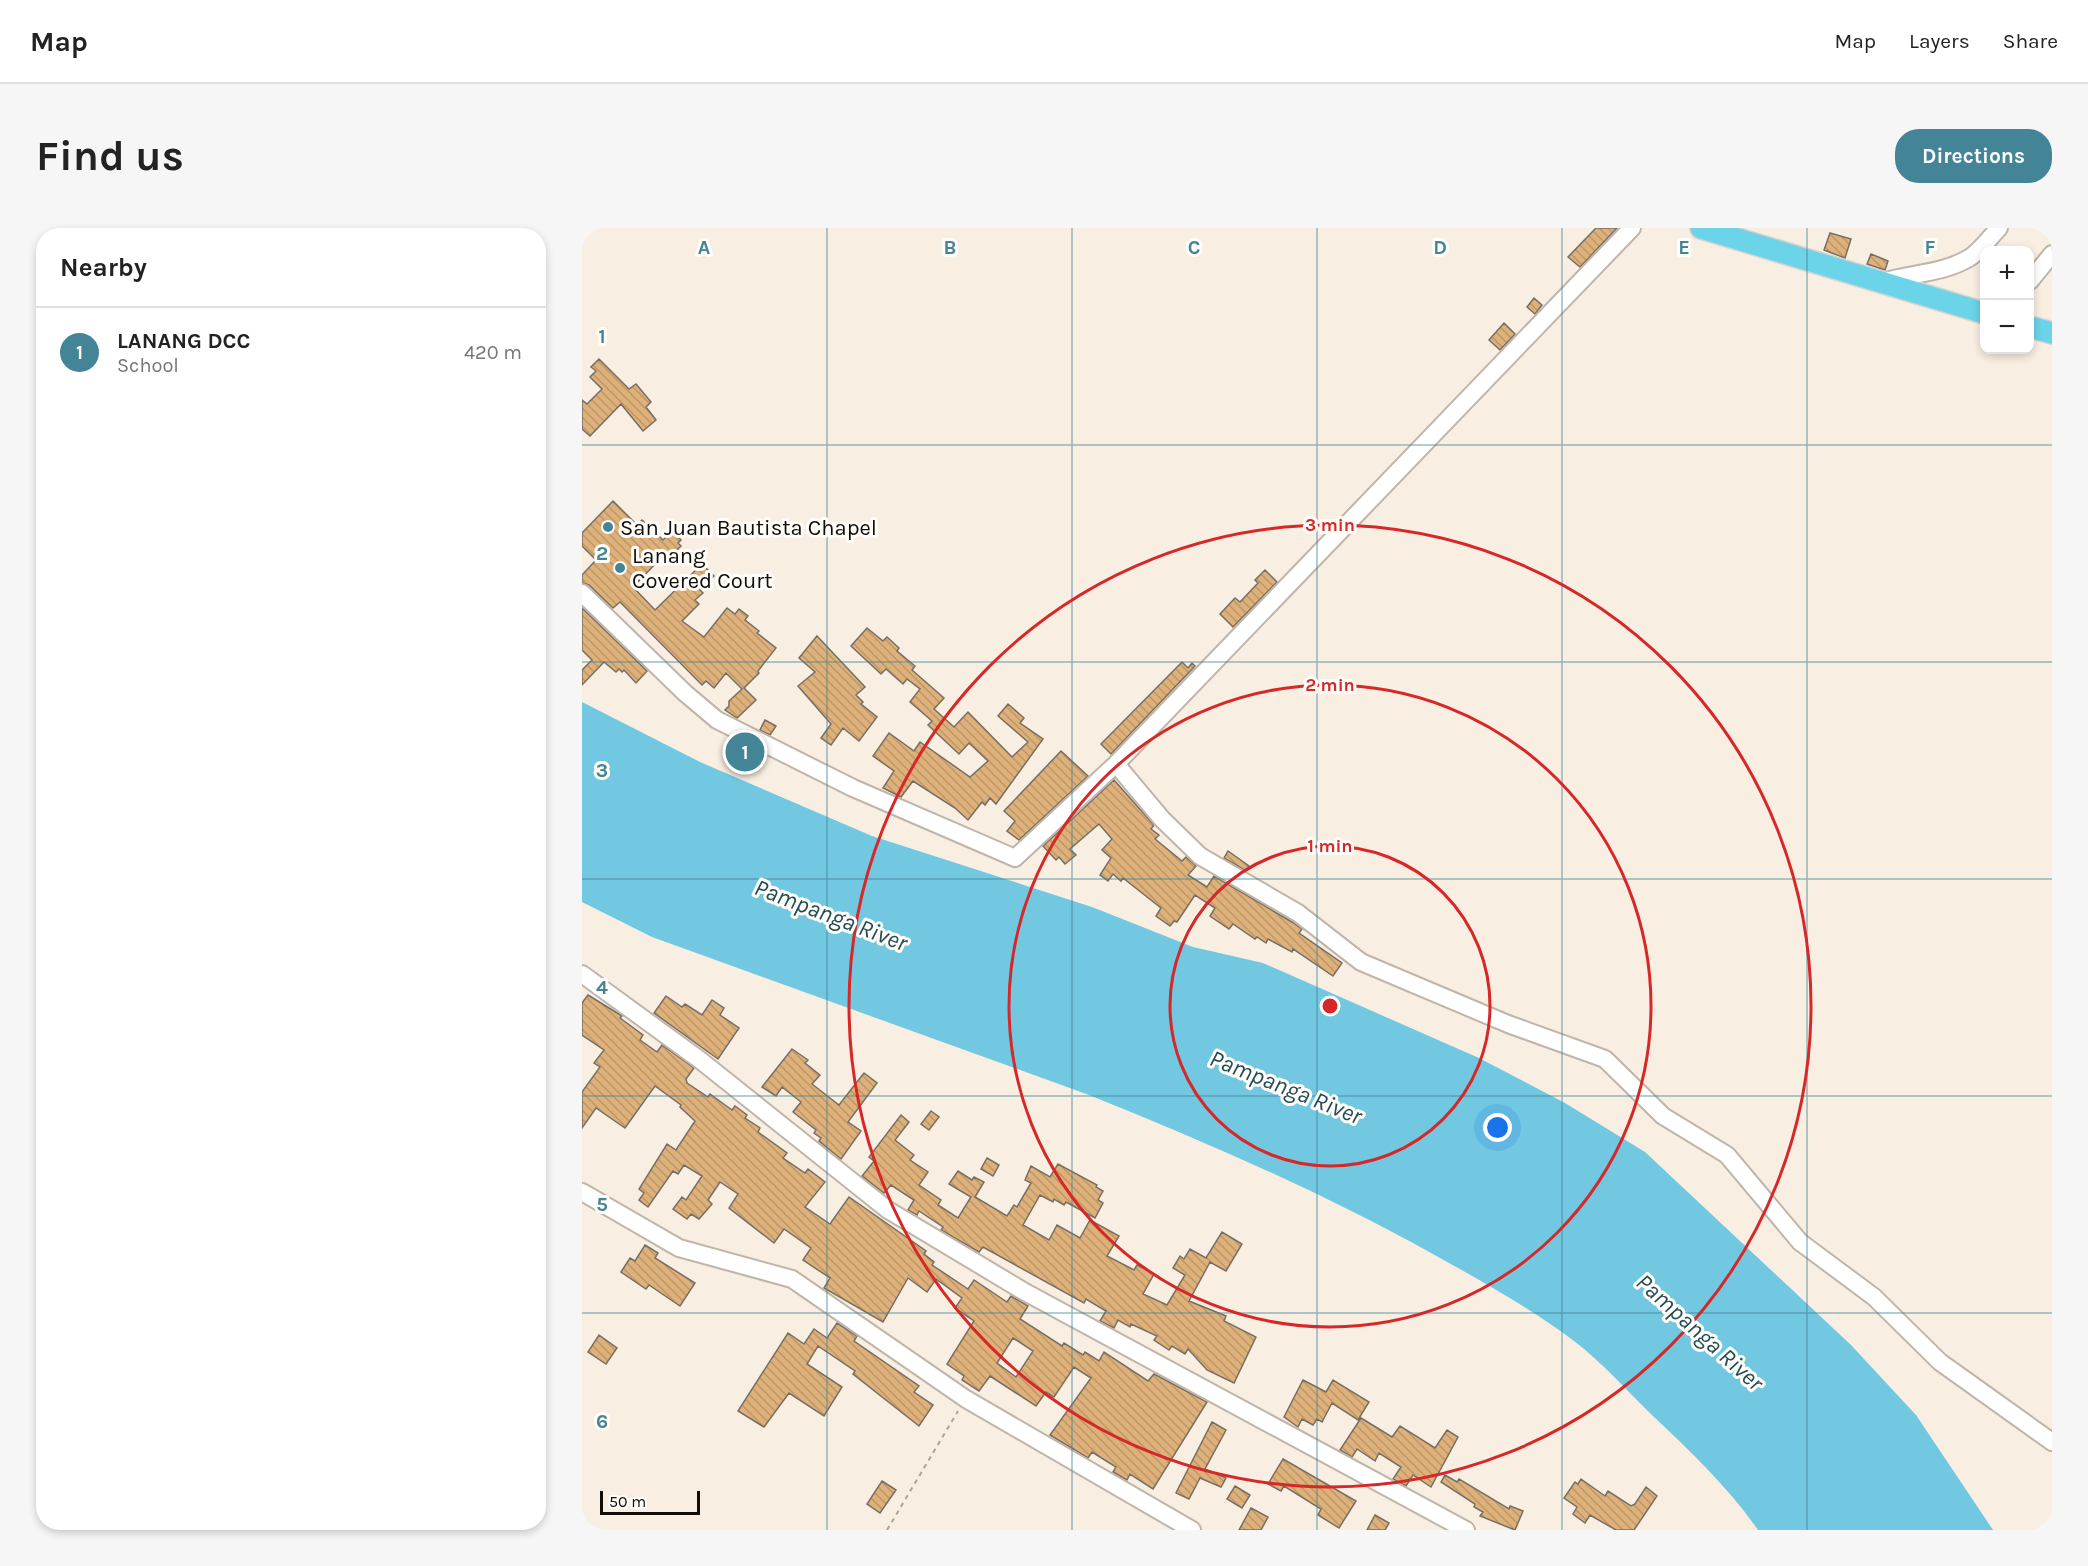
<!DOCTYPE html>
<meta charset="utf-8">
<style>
:root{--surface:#fff;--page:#f6f6f6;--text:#222;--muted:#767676;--line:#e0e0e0;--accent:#438496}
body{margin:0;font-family:Karla,sans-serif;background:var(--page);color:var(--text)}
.controls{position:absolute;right:18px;top:18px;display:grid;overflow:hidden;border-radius:12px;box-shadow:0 3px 9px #0003}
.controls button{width:54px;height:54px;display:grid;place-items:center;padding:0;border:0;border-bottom:2px solid var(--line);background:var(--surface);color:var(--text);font:30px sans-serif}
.scale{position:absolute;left:18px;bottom:15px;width:100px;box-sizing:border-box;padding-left:6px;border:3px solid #110d09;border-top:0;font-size:16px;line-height:21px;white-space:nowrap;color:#110d09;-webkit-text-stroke:4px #fffdfa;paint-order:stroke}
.you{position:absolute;left:916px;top:900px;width:21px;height:21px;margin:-15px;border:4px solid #fff;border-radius:50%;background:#1a73e8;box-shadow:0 0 0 9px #1a73e833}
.badge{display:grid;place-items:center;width:39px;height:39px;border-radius:50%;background:var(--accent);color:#fff;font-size:20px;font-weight:700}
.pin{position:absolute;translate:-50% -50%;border:3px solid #fff;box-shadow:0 2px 6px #0006}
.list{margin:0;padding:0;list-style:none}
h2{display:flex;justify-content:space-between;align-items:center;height:78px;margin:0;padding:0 24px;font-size:26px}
h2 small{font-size:20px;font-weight:400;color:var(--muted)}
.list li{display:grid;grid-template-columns:39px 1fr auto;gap:18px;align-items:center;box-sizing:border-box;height:90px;padding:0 24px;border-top:2px solid var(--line)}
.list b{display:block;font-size:22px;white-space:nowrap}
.list p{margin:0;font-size:20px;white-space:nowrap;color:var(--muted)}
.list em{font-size:20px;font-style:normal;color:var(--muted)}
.map{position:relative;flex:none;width:1470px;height:1302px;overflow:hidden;border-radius:24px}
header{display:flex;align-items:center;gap:36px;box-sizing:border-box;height:84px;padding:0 30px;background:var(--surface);border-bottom:2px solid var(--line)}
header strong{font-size:28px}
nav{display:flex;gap:33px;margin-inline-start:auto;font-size:21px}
.intro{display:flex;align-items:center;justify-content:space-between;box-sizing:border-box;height:144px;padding:0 36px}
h1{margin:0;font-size:42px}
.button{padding:15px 27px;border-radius:24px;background:var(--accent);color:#fff;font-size:21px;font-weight:700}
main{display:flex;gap:36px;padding:0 36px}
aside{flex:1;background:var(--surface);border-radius:24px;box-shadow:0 3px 9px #0003}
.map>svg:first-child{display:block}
.water{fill:#72c8e0}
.building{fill:url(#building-back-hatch);stroke:#776e63;stroke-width:1.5;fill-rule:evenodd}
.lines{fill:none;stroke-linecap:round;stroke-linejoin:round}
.minor-casing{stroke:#bfb5a9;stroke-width:20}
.major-casing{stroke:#d4d3d3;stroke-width:24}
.path{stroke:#aca49a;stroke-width:2;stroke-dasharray:4.5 4.5;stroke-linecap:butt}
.minor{stroke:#fff;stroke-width:16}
.major{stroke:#6bd4e8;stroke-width:21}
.grid{fill:none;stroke:#438496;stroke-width:1.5;stroke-opacity:0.55}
.ring{fill:none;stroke:#d62828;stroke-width:3}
.poi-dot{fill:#438496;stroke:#fffdfa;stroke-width:2}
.labels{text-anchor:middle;stroke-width:6;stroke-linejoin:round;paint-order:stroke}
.poi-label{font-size:22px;fill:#110d09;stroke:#fffdfa;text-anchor:start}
.water-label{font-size:24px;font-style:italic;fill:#244c57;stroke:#fffdfa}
.grid-label{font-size:20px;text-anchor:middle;font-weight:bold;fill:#438496;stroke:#fffdfa;stroke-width:6;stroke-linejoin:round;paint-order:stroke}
.centre{fill:#d62828;stroke:#fffdfa;stroke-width:3}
.ring-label{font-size:18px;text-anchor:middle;font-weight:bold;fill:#d62828;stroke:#fffdfa;stroke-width:6;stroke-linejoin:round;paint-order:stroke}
</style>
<header>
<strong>Map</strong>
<nav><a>Map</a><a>Layers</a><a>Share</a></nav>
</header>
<div class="intro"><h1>Find us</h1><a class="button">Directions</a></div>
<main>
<aside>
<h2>Nearby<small></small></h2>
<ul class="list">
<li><span class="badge">1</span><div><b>LANANG DCC</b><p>School</p></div><em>420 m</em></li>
</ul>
</aside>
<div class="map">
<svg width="1470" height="1302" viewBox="0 0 1470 1302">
<defs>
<pattern id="building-back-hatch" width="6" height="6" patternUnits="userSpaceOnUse" patternTransform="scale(1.5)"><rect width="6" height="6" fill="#dfb17a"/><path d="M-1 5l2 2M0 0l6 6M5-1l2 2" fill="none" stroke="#be9768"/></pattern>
</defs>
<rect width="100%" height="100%" fill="#f9eee2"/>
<path class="water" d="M0,474L118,534L290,608L510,679L611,719L681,735L897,830L983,875L1063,924L1269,1117L1334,1187L1411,1302H1176C1147,1260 1108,1223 1071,1188C1046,1164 1021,1135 992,1113C948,1080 898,1052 849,1025C739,964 624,914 507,867L70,709L0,674Z"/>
<path class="building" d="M1014,0H1035L998,39L986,29Z
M1248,5L1269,11L1263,30L1242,22Z
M1289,26L1306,33L1303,42L1285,36Z
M952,70L960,77L953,86L945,79Z
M922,95L933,106L918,122L907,112Z
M17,131L47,161L54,156L69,174L64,179L74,192L61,203L39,176L8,208L0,201V172L5,176L20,161L8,149L14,143L9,139Z
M31,273L55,297L60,292L81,312L90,303L99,312L96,315L99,318L85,332L81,328L51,359L73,382L120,336L132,348L118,362L121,365L113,372L117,376L100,393L122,409L145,380L153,386L157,381L166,388L163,392L177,403L175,405L194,420L176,443L177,445L162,460L174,472L155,490L143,482L147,478V473L160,461L144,445L132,460L124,453L120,457L38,374L31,380L7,357L0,355V347L14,332L0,318V305Z
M683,342L695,354L651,399L638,386L653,370L658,374L676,355L673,352Z
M0,380L65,443L54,455L42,442L40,444L37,441L34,444L22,434L0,457V442L10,432L0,422Z
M285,400L301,413L305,409L317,420L315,423L333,438L330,442L362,470L352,481L372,499L386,484L430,529L446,514L416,488L426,476L442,490L438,495L461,511L414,576L408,570L403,577L400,574L386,592L373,580L331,553L319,569L301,560L312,543L291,528L307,505L332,523L338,514L388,549L406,533L387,515L377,526L346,497L350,493L328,474L338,461L325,451L321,456L304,441L299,446L269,418Z
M235,408L283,459L274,467L281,474L279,476L295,489L277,513L261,500L249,517L239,510L249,496L216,458L233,444L217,430Z
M600,434L606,440L610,435L613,438L529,526L519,516Z
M183,492L194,498L188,507L178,502Z
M479,523L506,548L437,612L425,603L433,593L422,583Z
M532,552L572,597L569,601L577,607L573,611L600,633L604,629L614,638L606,647L625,659L632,648L710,694L720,701L717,705L760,735L751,748L711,721L710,724L686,711L684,715L675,709L673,711L651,696L647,701L628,688L633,680L613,667L595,694L592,693L588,698L574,688L579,680L541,650L539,653L531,646L526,653L518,647L529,630L520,622L530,611L517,596L488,621L494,627L483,636L477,629L474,632L461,618Z
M646,623L667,638L664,643L642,630Z
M6,767L40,788L38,790L61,807L58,812L75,824L80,817L112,840L104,851L105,855L126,869L128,866L150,882L153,878L165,887L163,890L178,900L176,904L205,925L201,930L223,945L226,941L243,954L223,979L248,996L267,969L344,1023L342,1026L352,1034L350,1037L386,1061L392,1052L425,1074L429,1068L446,1078L438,1091L480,1118L482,1115L501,1127L503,1124L517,1133L522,1124L566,1153L572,1146L625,1174L571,1261L548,1246L545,1252L531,1244L534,1239L510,1224L506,1230L468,1207L509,1150L492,1139L472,1169L464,1164L454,1178L408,1148L397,1163L380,1152L382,1148L365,1136L392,1093L373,1080L380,1070L354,1051L345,1064L326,1050L301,1094L242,1060L248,1050L221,1032L229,1020L202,1001L192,1015L147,980L156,966L138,954L126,972L130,976L117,991L109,986L105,991L91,981L100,969L104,972L120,948L102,937L96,946L91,943L66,979L57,972L62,965L57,961L85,916L94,922L113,893L98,879L99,877L73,858L43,900L14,880L0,900V864L18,839L12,835L22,822L0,807V775ZM431,1110L451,1123L434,1149L415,1135Z
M84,768L100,779L103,776L120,787L130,772L142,780L138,787L157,800L136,831L72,785Z
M210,821L226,832L223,835L238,847L230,856L257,877L282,845L295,855L266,894L279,903L259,931L237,913L239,910L232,905L234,902L211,884L219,874L200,859L194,868L180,859Z
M349,883L357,889L347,902L339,896Z
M319,887L327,894L313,912L332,927L328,932L346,944L337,957L359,972L356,977L376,990L389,969L367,956L376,943L390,952L392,949L402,954L393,969L425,988L432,977L435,979L449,955L443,952L449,938L468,949L476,936L515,957L514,959L521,963L516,972L521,975L513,990L484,974L482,977L472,971L471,974L458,967L441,997L467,1012L475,997L498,1010L508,992L537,1008L525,1028L552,1042L555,1037L572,1046L561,1066L585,1077L603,1047L591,1040L598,1028L602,1031L608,1021L624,1030L640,1004L660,1016L644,1043L628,1034L607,1073L644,1088L642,1093L674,1109L652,1155L625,1142L606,1121L603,1126L590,1118L587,1122L572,1112L575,1108L549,1096L548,1099L536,1092L532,1100L518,1093L524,1083L504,1071L502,1075L401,1019L397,1024L359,1002L361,999L337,983L335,987L326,982L332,972L309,957L302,965L280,948L292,933L287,929Z
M405,930L417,937L411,948L399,941Z
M63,1017L76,1025L73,1030L113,1055L98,1078L67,1057L64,1061L39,1044L48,1030L53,1033Z
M255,1095L275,1108L272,1113L337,1158L332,1164L351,1177L337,1198L271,1146L273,1143L236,1118L225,1136L260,1159L242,1188L207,1165L182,1199L156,1183L206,1105L222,1116L232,1101L245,1110Z
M17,1107L35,1120L24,1136L6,1124Z
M721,1152L744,1164L751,1152L787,1174L776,1192L750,1175L740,1194L735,1191L731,1197L720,1191L716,1199L702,1189Z
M779,1190L810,1209L818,1198L853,1220L865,1202L876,1209L849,1259L831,1247L824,1258L811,1251L819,1239L797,1225L793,1233L775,1221L770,1229L758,1222Z
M630,1194L644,1202L623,1241L644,1250L639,1259L618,1250L607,1271L594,1265Z
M701,1231L774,1273L757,1300L736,1287L739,1281L702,1258L699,1263L686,1256Z
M863,1247L875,1254L877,1251L927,1281L928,1278L941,1283L933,1302L898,1288L901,1284L892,1279L893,1276L859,1254Z
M999,1251L1023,1268L1026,1263L1049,1278L1053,1276L1064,1259L1075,1268L1052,1302H1034L1008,1287L1003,1295L991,1286L995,1279L982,1270L993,1254L996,1256Z
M300,1253L314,1262L298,1285L285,1276Z
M653,1258L668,1267L660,1280L645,1271Z
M669,1280L686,1289L679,1302H657Z
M793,1287L807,1295L803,1302H785Z"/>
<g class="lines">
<defs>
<path id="minor" d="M1448,53L1470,26
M1300,54C1329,45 1360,46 1387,30C1398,24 1408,9 1417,0
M0,365L103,465L135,492L271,560L433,630L534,536L1050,0
M534,536L580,591L618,628L716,685L779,734L926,796L1023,831L1081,888L1145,927L1218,1014L1292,1069L1358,1134L1470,1214
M0,746L118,832L306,982L443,1064L884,1302
M0,964L97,1020L210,1051L384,1171L610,1302"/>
<path id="major" d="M1119,0L1402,85
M1448,99L1470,105"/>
</defs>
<use href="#minor" class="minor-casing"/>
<use href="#major" class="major-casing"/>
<path class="path" d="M305,1302L376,1183"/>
<use href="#minor" class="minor"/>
<use href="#major" class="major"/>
</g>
<path class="grid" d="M245,0V1302M490,0V1302M735,0V1302M980,0V1302M1225,0V1302M0,217H1470M0,434H1470M0,651H1470M0,868H1470M0,1085H1470"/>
<g class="ring">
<circle cx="748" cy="778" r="160"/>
<circle cx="748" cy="778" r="321"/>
<circle cx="748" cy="778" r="481"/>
</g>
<g class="poi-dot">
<circle cx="26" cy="299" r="6"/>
<circle cx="38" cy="340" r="6"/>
</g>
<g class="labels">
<g class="poi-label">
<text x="38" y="307">San Juan Bautista Chapel</text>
<text x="50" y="335">Lanang<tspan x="50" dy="25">Covered Court</tspan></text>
</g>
<g class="water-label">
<text transform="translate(249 687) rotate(21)" y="8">Pampanga River</text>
<text transform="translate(704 859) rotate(22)" y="8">Pampanga River</text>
<text transform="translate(1118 1104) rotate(42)" y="8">Pampanga River</text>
</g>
</g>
<g class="grid-label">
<text x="122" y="26">A</text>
<text x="368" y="26">B</text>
<text x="612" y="26">C</text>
<text x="858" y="26">D</text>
<text x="1102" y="26">E</text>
<text x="1348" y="26">F</text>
<text x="20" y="115">1</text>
<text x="20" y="332">2</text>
<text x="20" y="549">3</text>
<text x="20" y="766">4</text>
<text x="20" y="983">5</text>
<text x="20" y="1200">6</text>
</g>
<circle cx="748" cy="778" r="9" class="centre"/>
<g class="ring-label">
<text x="748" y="303">3 min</text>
<text x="748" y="463">2 min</text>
<text x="748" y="624">1 min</text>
</g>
</svg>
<div class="controls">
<button>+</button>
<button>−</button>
</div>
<div class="scale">50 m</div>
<div class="you"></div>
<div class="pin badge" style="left:163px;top:524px">1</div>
</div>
</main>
